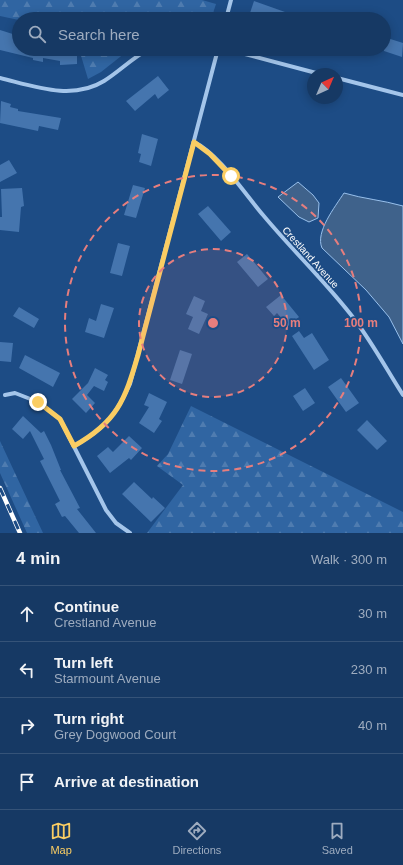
<!DOCTYPE html>
<meta charset="utf-8">
<style>
:root{--surface:#163964;--page:#23446d;--text:#f1f3f6;--muted:#9eacbf;--line:#355378;--accent:#facd63}
body{margin:0;font-family:Helvetica,sans-serif;background:var(--page);color:var(--text)}
.compass{position:absolute;left:307px;top:68px;width:36px;height:36px;border-radius:50%;background:var(--surface);box-shadow:0 2px 10px #0003;rotate:44deg}
.stop{position:absolute;width:12px;height:12px;margin:-9px;border:3px solid #facd63;border-radius:50%;background:#fff}
.stop.end{background:#facd63;border-color:#fff;box-shadow:0 1px 4px #0008}
.list{margin:0;padding:0;list-style:none}
h2{display:flex;justify-content:space-between;align-items:center;height:52px;margin:0;padding:0 16px;font-size:17px}
h2 small{font-size:13px;font-weight:400;color:var(--muted)}
.list li{display:grid;grid-template-columns:26px 1fr auto;gap:12px;align-items:center;box-sizing:border-box;height:56px;padding:0 16px;border-top:1px solid var(--line)}
.list b{display:block;font-size:15px;white-space:nowrap}
.list p{margin:0;font-size:13px;white-space:nowrap;color:var(--muted)}
.list em{font-size:13px;font-style:normal;color:var(--muted)}
.icon{flex:none;width:22px;height:22px;fill:none;stroke:currentColor;stroke-width:2;stroke-linecap:round;stroke-linejoin:round}
.map{position:relative;flex:none;width:403px;height:533px;overflow:hidden}
.search{position:absolute;background:var(--surface);box-shadow:0 2px 10px #0003;left:12px;right:12px;top:12px;height:44px;display:flex;align-items:center;gap:10px;box-sizing:border-box;padding:0 14px;border-radius:22px;color:var(--muted);font-size:15px}
.sheet{height:276px;background:var(--surface)}
nav{display:flex;justify-content:space-around;align-items:center;box-sizing:border-box;height:56px;border-top:1px solid var(--line);background:var(--surface);font-size:11px;color:var(--muted)}
nav a{display:grid;justify-items:center;gap:2px}
nav .on{color:var(--accent)}
.map>svg:first-child{display:block}
.forest{fill:url(#forest-firs)}
.water{fill:#3f628b;stroke:#98c0ec}
.building{fill:#4575ae}
.lines{fill:none;stroke-linecap:round;stroke-linejoin:round}
.minor{stroke:#a4c5ea;stroke-width:4}
.rail-casing{stroke:#fff;stroke-width:4.5}
.rail{stroke:#1d4c85;stroke-width:3;stroke-dasharray:9;stroke-linecap:butt}
.route{stroke:#facd63;stroke-width:5}
.ring{fill:none;stroke:#e67e7e;stroke-width:2;stroke-dasharray:7 5}
.labels{text-anchor:middle;stroke-width:3.5;stroke-linejoin:round;paint-order:stroke}
.street-label{font-size:10px;fill:#fff;stroke:#1d4c85}
.centre{fill:#e67e7e;stroke:#1d4c85;stroke-width:2}
.ring-label{font-size:12px;text-anchor:middle;font-weight:bold;fill:#e67e7e;stroke:#1d4c85;stroke-width:3.5;stroke-linejoin:round;paint-order:stroke}
</style>
<div class="map">
<svg width="403" height="533" viewBox="0 0 403 533">
<defs>
<pattern id="forest-firs" width="22" height="20" patternUnits="userSpaceOnUse"><rect width="22" height="20" fill="#3065a2"/><path d="M5 1l3.5 6h-7zM16 11l3.5 6h-7z" fill="#4f7cb0"/></pattern>
</defs>
<rect width="100%" height="100%" fill="#1d4c85"/>
<path class="forest" d="M0,0H202L216,4L211,19L19,20L0,16Z
M79,49H130L101,72L88,79Z
M191,406L403,512V533H147L183,485L157,466L168,454Z
M0,441L43,533H27L0,473Z"/>
<path class="water" d="M298,182L313,195L319,203L318,218L309,222L299,217L278,197Z
M344,193C364,199 382,200 403,206V344L389,317L366,290L322,248C315,232 335,207 344,193Z"/>
<path class="building" d="M254,1L285,12L283,19H256L249,16Z
M0,30L19,36V49L77,51V64L60,65V61L43,58V62L33,60V58L0,50Z
M384,37L403,43L402,57L384,51Z
M158,76L169,90L158,99L155,94L135,111L126,101Z
M1,101L11,104L10,107L18,109V111L61,118L58,130L39,126L38,131L0,123Z
M142,134L158,139L151,166L139,162L141,154L138,153Z
M9,160L17,173L0,182V165Z
M133,185L145,188L136,218L124,215Z
M22,188L24,206L21,207L19,232L0,230V217H2L1,189Z
M208,206L231,232L221,241L198,214Z
M118,243L130,246L122,276L110,273Z
M247,254L268,279L258,287L237,262Z
M281,295L299,317L288,326L277,313L274,316L266,307Z
M194,296L205,301L201,311L208,314L199,334L188,329L193,317L186,314Z
M101,304L114,308L104,338L85,332L89,318L96,321Z
M19,307L39,319L34,328L13,316Z
M299,331L304,338L312,333L329,360L314,370L292,336Z
M0,342L13,343L11,362L0,361Z
M180,350L192,354L182,384L170,380Z
M25,355L60,373L53,387L19,368Z
M95,368L108,375L105,380L108,382L104,391L94,386L87,395L95,403L86,413L72,399L88,383Z
M341,378L359,403L346,412L328,387Z
M305,388L315,403L303,411L293,396Z
M149,393L167,402L159,419L162,421L154,433L139,423L149,407L144,405Z
M23,416L41,433L44,431L51,445L61,470H60L80,508L77,509L96,533H79L65,516L62,517L55,504L60,501L40,461L44,459L30,431L23,439L12,429Z
M367,420L387,441L377,450L357,430Z
M129,436L142,448L131,460L129,458L110,473L97,456L108,447L113,452Z
M134,482L152,499L153,497L165,508L151,522L122,494Z"/>
<g class="lines">
<path class="minor" d="M226,19L231,0
M226,49L320,74
M0,78C33,86 72,101 104,81C120,71 132,58 149,49
M337,78L403,95
M194,142C218,153 245,194 263,215C293,251 327,283 355,320C373,344 387,370 403,395
M5,395L15,393L38,402L60,419L106,510L116,523L130,533
M74,446C105,429 116,415 130,384L218,49"/>
<defs>
<path id="rail" d="M0,488L20,533"/>
</defs>
<use href="#rail" class="rail-casing"/>
<use href="#rail" class="rail"/>
</g>
<g class="lines">
<path class="route" d="M38,402L60,419L74,446C117,422 125,400 138,355L194,142L210,154L231,176"/>
</g>
<circle cx="213" cy="323" r="74" fill="#e67e7e" fill-opacity=".12"/>
<g class="ring">
<circle cx="213" cy="323" r="74"/>
<circle cx="213" cy="323" r="148"/>
</g>
<g class="labels">
<g class="street-label">
<text transform="translate(311 257) rotate(48)" y="4">Crestland Avenue</text>
</g>
</g>
<circle cx="213" cy="323" r="6" class="centre"/>
<g class="ring-label">
<text x="287" y="327">50 m</text>
<text x="361" y="327">100 m</text>
</g>
</svg>
<svg class="compass" viewBox="-18 -18 36 36"><path d="M0-13l5 13h-10z" fill="#e53935"/><path d="M0 13l5-13h-10z" fill="#9eacbf"/></svg>
<div class="stop" style="left:231px;top:176px"></div>
<div class="stop end" style="left:38px;top:402px"></div>
<div class="search"><svg class="icon" aria-label="search" viewBox="0 0 24 24"><circle cx="10" cy="10" r="6"/><path d="M15 15l6 6"/></svg>Search here</div>
</div>
<section class="sheet">
<h2>4 min<small>Walk · 300 m</small></h2>
<ul class="list">
<li><svg class="icon" aria-label="ahead" viewBox="0 0 24 24"><path d="M12 20V5M6 11l6-6 6 6"/></svg><div><b>Continue</b><p>Crestland Avenue</p></div><em>30 m</em></li>
<li><svg class="icon" aria-label="left" viewBox="0 0 24 24"><path d="M17 20v-9H6M10 6l-5 5 5 5"/></svg><div><b>Turn left</b><p>Starmount Avenue</p></div><em>230 m</em></li>
<li><svg class="icon" aria-label="right" viewBox="0 0 24 24"><path d="M7 20v-9h11M14 6l5 5-5 5"/></svg><div><b>Turn right</b><p>Grey Dogwood Court</p></div><em>40 m</em></li>
<li><svg class="icon" aria-label="arrive" viewBox="0 0 24 24"><path d="M6 21V4h12l-3 4 3 4H6"/></svg><div><b>Arrive at destination</b></div></li>
</ul>
</section>
<nav>
<a class="on"><svg class="icon" aria-label="map" viewBox="0 0 24 24"><path d="M3 6l6-2 6 2 6-2v14l-6 2-6-2-6 2zM9 4v14M15 6v14"/></svg>Map</a>
<a><svg class="icon" aria-label="directions" viewBox="0 0 24 24"><path d="M12 3l9 9-9 9-9-9zM9 14v-3h6M13 9l2 2-2 2"/></svg>Directions</a>
<a><svg class="icon" aria-label="saved" viewBox="0 0 24 24"><path d="M7 4h10v16l-5-4-5 4z"/></svg>Saved</a>
</nav>
